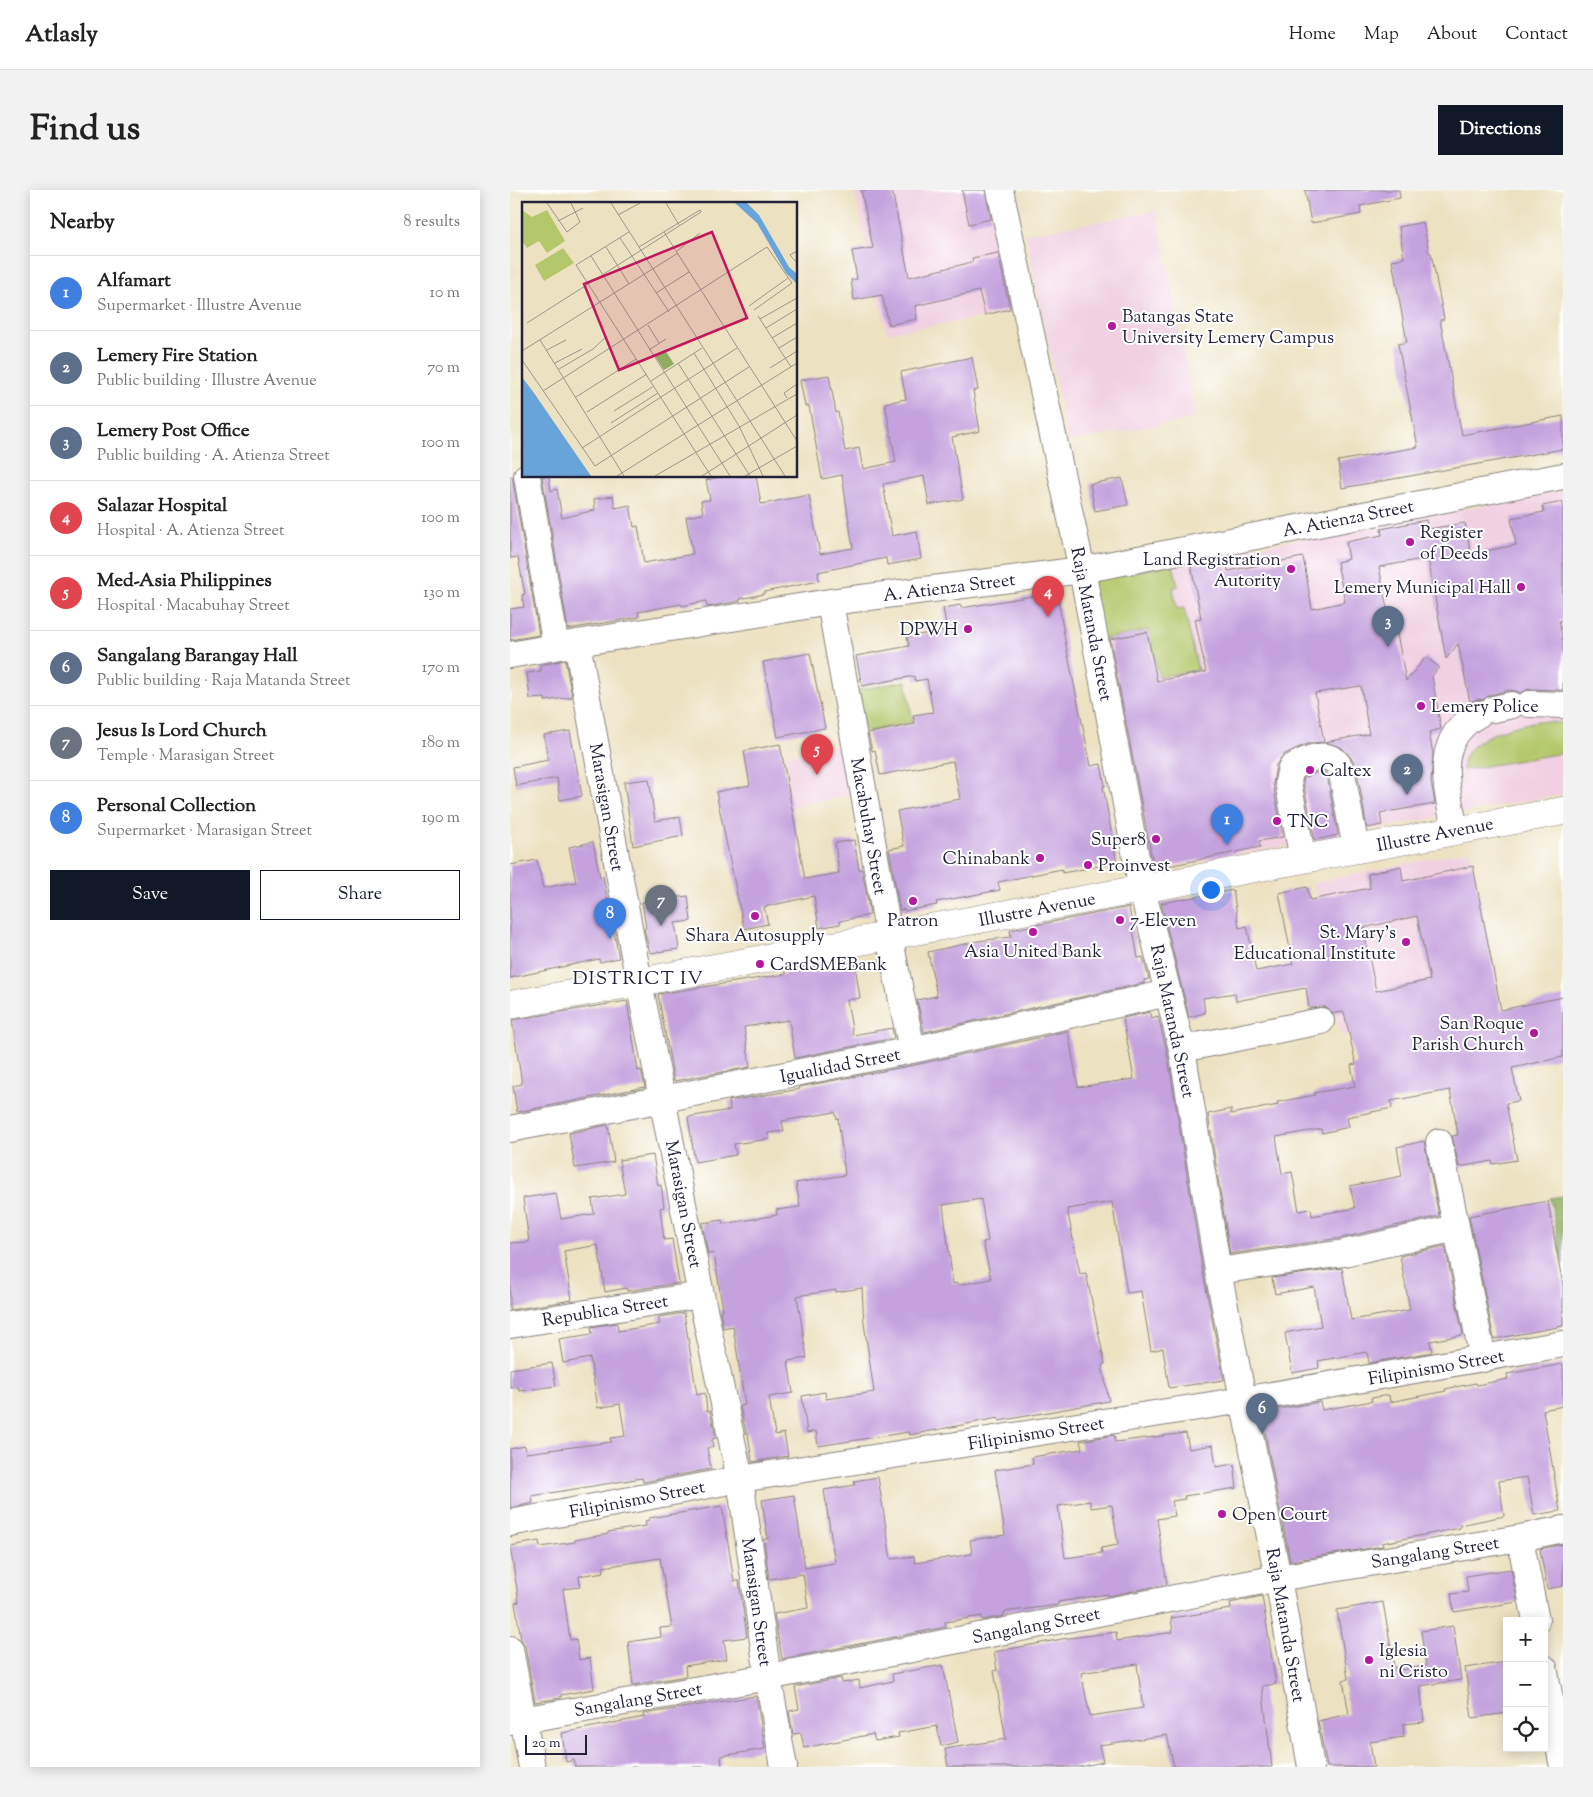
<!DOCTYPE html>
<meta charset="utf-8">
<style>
:root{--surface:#fff;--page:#f2f2f2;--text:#222;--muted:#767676;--line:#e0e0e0;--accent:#111827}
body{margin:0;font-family:"Sorts Mill Goudy",serif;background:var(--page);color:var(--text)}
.controls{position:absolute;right:15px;bottom:15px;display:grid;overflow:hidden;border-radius:0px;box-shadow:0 2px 12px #0003}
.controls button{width:45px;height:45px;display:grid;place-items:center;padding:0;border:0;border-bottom:1px solid var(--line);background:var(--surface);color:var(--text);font:25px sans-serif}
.scale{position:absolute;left:15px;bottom:12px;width:62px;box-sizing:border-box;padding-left:5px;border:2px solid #22223b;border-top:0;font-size:14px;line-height:18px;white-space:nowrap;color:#22223b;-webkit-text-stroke:4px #fff;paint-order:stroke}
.you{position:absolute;left:700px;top:699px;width:18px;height:18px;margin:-12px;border:4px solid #fff;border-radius:50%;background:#1a73e8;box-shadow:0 0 0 8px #1a73e833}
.badge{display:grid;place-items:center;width:32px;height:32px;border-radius:50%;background:var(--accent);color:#fff;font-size:16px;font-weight:700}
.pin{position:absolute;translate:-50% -41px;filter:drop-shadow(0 1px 2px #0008)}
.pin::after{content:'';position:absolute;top:26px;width:18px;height:15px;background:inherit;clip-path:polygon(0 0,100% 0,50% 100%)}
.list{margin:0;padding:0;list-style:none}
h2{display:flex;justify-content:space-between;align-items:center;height:65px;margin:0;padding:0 20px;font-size:21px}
h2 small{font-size:16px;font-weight:400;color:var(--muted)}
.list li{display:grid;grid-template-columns:32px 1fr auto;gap:15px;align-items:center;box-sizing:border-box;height:75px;padding:0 20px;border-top:1px solid var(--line)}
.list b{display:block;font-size:19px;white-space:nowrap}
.list p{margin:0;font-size:16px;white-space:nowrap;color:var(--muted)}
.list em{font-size:16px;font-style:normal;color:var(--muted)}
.actions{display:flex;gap:10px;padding:15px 20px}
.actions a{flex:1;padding:11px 0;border:1px solid var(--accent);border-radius:0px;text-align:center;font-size:18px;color:var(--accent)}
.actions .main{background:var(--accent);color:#fff}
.icon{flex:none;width:28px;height:28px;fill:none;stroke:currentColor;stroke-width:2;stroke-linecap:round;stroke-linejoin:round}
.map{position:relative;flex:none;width:1053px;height:1577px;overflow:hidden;border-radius:0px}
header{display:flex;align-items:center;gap:30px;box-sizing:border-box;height:70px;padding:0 25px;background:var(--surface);border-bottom:1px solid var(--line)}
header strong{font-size:24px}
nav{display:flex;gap:28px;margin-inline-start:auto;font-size:18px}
.intro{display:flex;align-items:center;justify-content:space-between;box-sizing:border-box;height:120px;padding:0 30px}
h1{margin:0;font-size:35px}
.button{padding:12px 22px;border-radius:0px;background:var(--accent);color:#fff;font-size:18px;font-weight:700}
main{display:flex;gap:30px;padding:0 30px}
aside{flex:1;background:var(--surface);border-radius:0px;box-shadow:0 2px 12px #0003}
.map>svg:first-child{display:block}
.built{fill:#f1d0e2}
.green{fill:#b4c76b;stroke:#6b7453}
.forest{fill:#8fac5f;stroke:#58674d}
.building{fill:#c5a2de;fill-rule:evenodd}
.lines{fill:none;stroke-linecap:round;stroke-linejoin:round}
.minor-casing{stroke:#87827e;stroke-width:28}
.major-casing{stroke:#87827e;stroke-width:29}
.minor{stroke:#fff;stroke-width:26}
.major{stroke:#fff;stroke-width:28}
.poi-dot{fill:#b5179e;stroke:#fff;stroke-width:2}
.labels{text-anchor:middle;stroke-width:4;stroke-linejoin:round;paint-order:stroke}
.poi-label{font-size:18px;fill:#22223b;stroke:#fff;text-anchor:start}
.street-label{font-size:18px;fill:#22223b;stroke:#fff}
.neighbourhood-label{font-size:19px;letter-spacing:1px;fill:#22223b;stroke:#fff}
.inset-road{fill:none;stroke:#9b958b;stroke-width:1}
.view{fill:#c2185b;fill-opacity:0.15;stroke:#c2185b;stroke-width:2.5}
.inset-edge{fill:none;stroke:#22223b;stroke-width:2.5}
</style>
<header>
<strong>Atlasly</strong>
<nav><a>Home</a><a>Map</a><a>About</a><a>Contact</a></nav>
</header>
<div class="intro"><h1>Find us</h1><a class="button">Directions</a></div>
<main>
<aside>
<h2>Nearby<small>8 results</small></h2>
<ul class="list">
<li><span class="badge" style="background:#3f7fe0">1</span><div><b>Alfamart</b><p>Supermarket · Illustre Avenue</p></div><em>10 m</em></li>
<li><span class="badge" style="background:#5c6f8a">2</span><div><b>Lemery Fire Station</b><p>Public building · Illustre Avenue</p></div><em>70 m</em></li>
<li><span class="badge" style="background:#5c6f8a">3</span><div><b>Lemery Post Office</b><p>Public building · A. Atienza Street</p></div><em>100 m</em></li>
<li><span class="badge" style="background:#e0444e">4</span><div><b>Salazar Hospital</b><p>Hospital · A. Atienza Street</p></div><em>100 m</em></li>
<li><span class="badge" style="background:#e0444e">5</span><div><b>Med-Asia Philippines</b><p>Hospital · Macabuhay Street</p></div><em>130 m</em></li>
<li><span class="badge" style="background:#5c6f8a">6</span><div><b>Sangalang Barangay Hall</b><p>Public building · Raja Matanda Street</p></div><em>170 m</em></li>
<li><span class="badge" style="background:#6b7280">7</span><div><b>Jesus Is Lord Church</b><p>Temple · Marasigan Street</p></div><em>180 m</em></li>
<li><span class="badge" style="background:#3f7fe0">8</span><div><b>Personal Collection</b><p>Supermarket · Marasigan Street</p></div><em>190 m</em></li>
</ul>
<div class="actions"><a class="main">Save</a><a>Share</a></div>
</aside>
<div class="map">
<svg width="1053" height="1577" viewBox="0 0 1053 1577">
<rect width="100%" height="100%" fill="#fff"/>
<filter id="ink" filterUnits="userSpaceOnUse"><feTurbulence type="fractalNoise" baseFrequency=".02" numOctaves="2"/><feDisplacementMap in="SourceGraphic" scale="10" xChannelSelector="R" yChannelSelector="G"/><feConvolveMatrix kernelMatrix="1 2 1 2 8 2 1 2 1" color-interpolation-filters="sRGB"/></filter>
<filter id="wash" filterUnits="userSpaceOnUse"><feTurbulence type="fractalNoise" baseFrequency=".0096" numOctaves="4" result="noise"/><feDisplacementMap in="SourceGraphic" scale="20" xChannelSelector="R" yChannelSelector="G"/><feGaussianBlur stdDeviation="1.12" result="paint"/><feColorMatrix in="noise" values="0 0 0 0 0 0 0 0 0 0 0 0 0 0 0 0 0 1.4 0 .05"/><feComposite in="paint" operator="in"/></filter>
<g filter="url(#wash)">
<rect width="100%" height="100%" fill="#ece2c1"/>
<path class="built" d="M344,0H484L509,121L377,143Z
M647,21L686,228L558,252L516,44Z
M1053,301V604L641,681L584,386Z
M333,555L339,605L282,616L276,565Z
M960,660L989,811L831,846L804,693Z"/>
<path class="green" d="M663,374L668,396L663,398L667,419L674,418L688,480L649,487L639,440L591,450L582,390Z
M396,491L403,532L355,542L348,500Z
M1028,531L1053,533V563L953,580C950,547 1004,536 1028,531Z"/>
<path class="forest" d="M1053,1006V1074L1040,1008Z"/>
<g id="blocks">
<path class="building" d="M351,0H382L399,87L463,72L462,68L488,63L500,119L475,125L469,101L405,116L407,129L379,135L372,105L344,110L341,90L347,89L342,61L363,58Z
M452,0H475L481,29L459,34Z
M795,0H889L890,8L850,16L851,24L801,33Z
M913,32L919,63H921L934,129L930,130L952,245L1053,226V259L832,298L828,271L908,257L888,154L897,152L882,70L894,68L889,37Z
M462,167L468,200L463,201L470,241L442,247L453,309L419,315L414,286L373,294L382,346L407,341L411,369L377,375L376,368L308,382L309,391L254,402V404L230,409V411L197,417L196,411L172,416L171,414L128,422L129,427L58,439L32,286H39L41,301L47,299L52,328L85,320L84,309L103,306L105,318L120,315L124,337L128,336L134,373L183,364L176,327L193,324L191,311L200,310L196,290L215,286H246L251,314L299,305L310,364L343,358L332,285L312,289L299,216H295L290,190L319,185L326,223L328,222L335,261L349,258L353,279L386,272L375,213L396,209L391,182Z
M0,286H2L29,445L0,450V419L14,417L12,405L15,404L8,367L0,368Z
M612,288L618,315L585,321L580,294Z
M1053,312V430L1049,431L1053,452V500L1019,499L1010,503L1006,501L999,500L980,505L973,510L967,509L960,512L948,454L936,469L918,368L869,377L879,429L884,428L896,491L916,467L929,477L922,486L931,539L919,542L923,564L921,592L925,614L870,623L872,635L857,638L847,581L843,570L831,557L815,552L859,544L851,496L805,503L814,552L800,553L785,559L773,565L766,575L763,594L773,647L749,651L750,657L644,679L600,449L637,442L647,491L696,482L685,429L691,428L681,375L715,368L718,381L793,367L802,419L835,412L827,372L839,369L836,352L872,345L871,339L916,330L918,339L955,333L961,364L1006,355L1001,328L1034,322L1032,316Z
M547,402L555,451L581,576L591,574L595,596H593L607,673L552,683V679L488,692L490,700L426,712L427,715L395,721L394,719L390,720L379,659L394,656L387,621L450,609L443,571L370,585L365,560L362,561L358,543L405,534L403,525L423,522L417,489L405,491L404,486L352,496L346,466L399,456L397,447L437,440L433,418L451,415V418Z
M300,463L315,538L268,547L253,472Z
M55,470L62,507L35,511V508L20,509L17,483L31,481V475Z
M60,541L72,606L50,610L47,588L6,596L3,577L38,570L34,545Z
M270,554L295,689L329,683L325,653L344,650L349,679H352L360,725L330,731V734L309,738L304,706L254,717L258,734L234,739L206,602L240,595L234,561Z
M808,582H815L817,586L828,645L805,650L793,592L794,588Z
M139,589L145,631L170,627L173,646L123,656L114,592Z
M83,652L90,687L93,686L109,768L90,772L89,769L0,788V675L27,670L33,698L66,692L59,657Z
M891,676L893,691L963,676L991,820L1053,807V867L1002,878L1009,911L996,913L1007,970L983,974L982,971L949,977L942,946L948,945L940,900L881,911L882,918L837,927L839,937L812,943L811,939L766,947L772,984L782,982L789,1021L801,1019L802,1026L845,1018L840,996L892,986L887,957L914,951L929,1026L831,1048L720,1064L698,924L721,919V924L768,915L767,912L805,905L804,903L845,896L841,875L846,874L834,822L823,823L815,817L799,818L796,798L726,811L725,803L693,808L695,823L679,827L651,713L723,700L729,738L737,736L746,781L783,774L769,703L797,697L800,710L860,698L858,684ZM907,726L920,790L866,801L853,738Z
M178,706L181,731L165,733L169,759L140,763L134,739L136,738L132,712Z
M619,717L628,768L633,767L639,789L634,790V793L414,842L407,810L427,806L418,762L468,751L501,747L500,740Z
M344,768L350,808L337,810L343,845L382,838L384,848L285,868L279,830L234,837L240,877L164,891L148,804L276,784V781Z
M117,811L128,881L131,880L135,897L7,922L3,896L12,894L2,830Z
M640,822L641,828L648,826L657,862L693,1083L714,1190L659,1198L653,1158L641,1161L631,1101L617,1103L602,1012L557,1019L570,1084L576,1083L595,1174L592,1175L599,1211L489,1231L488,1228L400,1245L399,1242L308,1256L306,1241L297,1243L292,1206L315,1202L316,1209L364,1202L354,1133L352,1098L326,1102V1100L293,1105L287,1106L297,1168L278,1171L283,1203L259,1207L265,1245L274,1243L278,1266L242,1272L238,1243H236L230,1216L235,1215L223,1136L213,1138L210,1121L213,1120L204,1063L198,1064L192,1033L212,1030L213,1034L267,1025L266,1020L290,1017L286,993L335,985L328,928L327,929L325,922L272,931L274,941L258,943L259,949L224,954L226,965L185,972L178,927L220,920L219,911L290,899L289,897L405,875L558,841L568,897L624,889L613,828ZM471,1009L478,1051L473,1052L481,1089L448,1095V1093L443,1094L433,1015Z
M98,935L104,972L65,978L59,943Z
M143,965L148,996L151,995L154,1017L150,1018L154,1050L162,1049L169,1093L117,1101L116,1098L95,1102L88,1055L54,1061L62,1110L0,1120V1053L19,1052L13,1008L46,1003L51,1029L84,1024L82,1009L115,1004L109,970Z
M1038,1011L1053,1096V1136L984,1149L959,1026Z
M935,1056L953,1145L920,1151L922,1162L859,1173L857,1162L808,1171L809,1178L782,1183L775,1143L811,1136L804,1097L765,1104L762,1088L832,1078L841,1130L900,1120L890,1066Z
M174,1123L187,1205L195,1203L197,1221H200L206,1248L202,1249L203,1257L197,1258L201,1279L133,1292L132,1288L22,1306L23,1313L0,1318V1259L15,1256L16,1263L101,1252L100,1248L115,1246L110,1214L88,1218L80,1168L53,1173L49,1149L82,1144L81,1137L107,1133L108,1141L150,1134L148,1127Z
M42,1173L46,1196L9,1201V1197L0,1198V1179Z
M1053,1174V1216L1033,1220L1050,1321L1024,1325L1017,1287L989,1291L994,1326L950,1335V1338L872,1353L873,1356L780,1371L751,1222L810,1212L812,1220L862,1211L861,1208L879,1205L880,1212L936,1201L935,1199L966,1193L967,1195L998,1189L997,1184Z
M676,1243L679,1259L703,1255L706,1277L724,1274L727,1298L674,1306L675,1309L662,1311L665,1326L647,1329L657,1394L598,1406V1404L548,1412V1415L494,1422V1426L472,1430V1426L435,1432L436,1437L272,1469L264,1424L298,1418L293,1384L259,1389L254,1349H258L252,1310L284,1305L295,1378L325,1373L314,1300L345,1295L344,1291L368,1287L381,1369L404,1366L405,1373L462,1364L460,1350L495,1345L485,1280L523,1274L522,1267L572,1259L570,1251L604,1245L605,1252ZM580,1311L581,1318L602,1315L608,1355L591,1358L592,1363L555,1368L548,1316Z
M212,1316L224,1391H229L237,1447L214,1450L217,1469L175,1476L176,1486L123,1495L118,1452L151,1447L150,1438L162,1437L150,1368L93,1377L94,1382L69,1386L70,1397L53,1399L60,1450L66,1449L69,1470L80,1468L84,1499L51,1505V1508L25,1512L15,1456L11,1449L5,1413L9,1412L0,1356L29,1351L30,1357L65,1352V1350L98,1344V1342L136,1336L135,1331L139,1330V1328Z
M1053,1354V1396L1037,1399L1030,1359Z
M1001,1379L1007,1412L944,1422L941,1404L958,1402L956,1386Z
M752,1406L766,1494L752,1496L762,1577H664L657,1545L589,1555L593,1572L569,1577H438L435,1559L496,1549L484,1481L487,1480L484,1462L552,1449L606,1442L607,1451L663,1442L661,1428L721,1419L720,1413ZM627,1474L633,1518L580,1526L571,1483Z
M873,1412L885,1481L916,1476L911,1441L943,1436L951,1490L910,1496L914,1532L893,1534L894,1547L860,1552L864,1577H817L808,1531L839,1524L833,1490L838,1489L827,1420Z
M997,1472V1523L962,1528L955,1478Z
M433,1475L448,1552L431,1556L427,1536L388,1543L389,1547L365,1551L363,1544L294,1558L291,1543L283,1544L279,1521L289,1519L285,1497L331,1488L332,1493L349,1490L350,1498L383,1491L382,1484Z
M246,1506L255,1559L211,1566L212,1577H65L64,1570L56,1572L52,1543L134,1527L133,1524Z"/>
</g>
</g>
<g filter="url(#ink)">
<use href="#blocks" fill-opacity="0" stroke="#87827e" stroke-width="1"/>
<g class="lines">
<defs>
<path id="minor" d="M490,0L572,380L632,699L672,859L708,1081L768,1388L801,1577
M17,286L46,457
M320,412L379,746L402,860
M67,453L129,792L191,1105L230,1289L258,1487L274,1577
M0,465L67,453L320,412L572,380L1053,286
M1019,514L1053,515
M984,519L1002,515
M945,640C937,597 921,550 969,524
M793,669L778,592L781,578C793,571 815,559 827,573C829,575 831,580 832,584L846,659
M672,859L811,831
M0,939L402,860L658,803
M929,952L973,1169
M708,1081L834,1063L946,1038
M0,1135L191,1105
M0,1333L230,1289L733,1210L1053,1154
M1010,1348L1026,1431
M0,1459L22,1577
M1034,1478L1053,1577
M0,1532L258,1487L768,1388L1010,1348L1053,1339"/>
<path id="major" d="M0,815L129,792L1053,621"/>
</defs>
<use href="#minor" class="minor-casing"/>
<use href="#major" class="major-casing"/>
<use href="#minor" class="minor"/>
<use href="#major" class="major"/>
</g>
</g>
<g class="poi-dot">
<circle cx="602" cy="136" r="5"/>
<circle cx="900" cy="352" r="5"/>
<circle cx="781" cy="379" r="5"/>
<circle cx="1011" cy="397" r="5"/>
<circle cx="458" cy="439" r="5"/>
<circle cx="911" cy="516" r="5"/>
<circle cx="800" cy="580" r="5"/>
<circle cx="767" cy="631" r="5"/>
<circle cx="646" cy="649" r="5"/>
<circle cx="530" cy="668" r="5"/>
<circle cx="578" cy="675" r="5"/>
<circle cx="403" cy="711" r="5"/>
<circle cx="245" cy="726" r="5"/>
<circle cx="610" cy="730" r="5"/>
<circle cx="523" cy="742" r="5"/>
<circle cx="896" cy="752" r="5"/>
<circle cx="250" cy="774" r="5"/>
<circle cx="1024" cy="843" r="5"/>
<circle cx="712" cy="1324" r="5"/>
<circle cx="859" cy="1470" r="5"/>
</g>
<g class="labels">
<g class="poi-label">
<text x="612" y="132">Batangas State<tspan x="612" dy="21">University Lemery Campus</tspan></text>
<text x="910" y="348">Register<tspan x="910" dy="21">of Deeds</tspan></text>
<text x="771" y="375" text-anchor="end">Land Registration<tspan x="771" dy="21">Autority</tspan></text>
<text x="1001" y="403" text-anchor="end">Lemery Municipal Hall</text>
<text x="448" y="445" text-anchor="end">DPWH</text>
<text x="921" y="522">Lemery Police</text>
<text x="810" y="586">Caltex</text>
<text x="777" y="637">TNC</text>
<text x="636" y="655" text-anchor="end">Super8</text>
<text x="520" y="674" text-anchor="end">Chinabank</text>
<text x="588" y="681">Proinvest</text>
<text x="403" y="736" text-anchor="middle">Patron</text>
<text x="620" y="736">7-Eleven</text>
<text x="886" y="748" text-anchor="end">St. Mary's<tspan x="886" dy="21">Educational Institute</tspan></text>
<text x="245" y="751" text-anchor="middle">Shara Autosupply</text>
<text x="523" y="767" text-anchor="middle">Asia United Bank</text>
<text x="260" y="780">CardSMEBank</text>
<text x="1014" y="839" text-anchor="end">San Roque<tspan x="1014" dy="21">Parish Church</tspan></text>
<text x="722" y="1330">Open Court</text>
<text x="869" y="1466">Iglesia<tspan x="869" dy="21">ni Cristo</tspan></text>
</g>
<g class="street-label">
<text transform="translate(838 328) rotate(-11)" y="6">A. Atienza Street</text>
<text transform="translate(439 397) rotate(-7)" y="6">A. Atienza Street</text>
<text transform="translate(582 434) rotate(79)" y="6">Raja Matanda Street</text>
<text transform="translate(97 617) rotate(80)" y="6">Marasigan Street</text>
<text transform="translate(359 636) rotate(80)" y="6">Macabuhay Street</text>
<text transform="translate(925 644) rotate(-11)" y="6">Illustre Avenue</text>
<text transform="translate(527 719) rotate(-11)" y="6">Illustre Avenue</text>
<text transform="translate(663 831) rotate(78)" y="6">Raja Matanda Street</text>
<text transform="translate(330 875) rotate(-11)" y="6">Igualidad Street</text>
<text transform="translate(174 1014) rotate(79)" y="6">Marasigan Street</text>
<text transform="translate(95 1120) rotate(-9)" y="6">Republica Street</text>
<text transform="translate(926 1177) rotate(-10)" y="6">Filipinismo Street</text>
<text transform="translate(526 1243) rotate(-9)" y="6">Filipinismo Street</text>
<text transform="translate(127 1309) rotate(-11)" y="6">Filipinismo Street</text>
<text transform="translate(925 1362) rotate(-9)" y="6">Sangalang Street</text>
<text transform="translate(247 1412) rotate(82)" y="6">Marasigan Street</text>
<text transform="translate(526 1435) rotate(-11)" y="6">Sangalang Street</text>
<text transform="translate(776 1435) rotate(80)" y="6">Raja Matanda Street</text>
<text transform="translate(128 1509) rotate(-10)" y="6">Sangalang Street</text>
</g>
<g class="neighbourhood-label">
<text x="128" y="794">DISTRICT IV</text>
</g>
</g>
<g transform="translate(12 12)">
<rect width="275" height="275" fill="#ece2c1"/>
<path d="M0,8L10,15L25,8L43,39L25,51L17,39L5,46L0,39ZM41,46L52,61L22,79L13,63Z" fill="#b4c76b"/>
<path d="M143,148L152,162L142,168L133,154Z" fill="#8fac5f"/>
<path d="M213,1H225L237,13L267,65L275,72V82L264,71L235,21ZM0,175L12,191L69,274H0Z" fill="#68a4d9"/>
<path class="inset-road" d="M25,1L45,30L58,20L49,1M89,1L263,274M144,1L157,23M96,13L118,1M36,19L61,6M107,30L54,63L189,274M142,30L275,239M98,36L147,110M84,45L107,82M117,45L178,8M155,49L178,31M275,49L268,53L275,61M69,54L208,274M134,91L167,70M227,104L266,76M236,114L269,165M238,117L275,96M5,121L179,10L178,8M126,123L137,141M244,126L275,107M250,136L275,121M18,138L102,274M257,146L275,135M25,148L44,138M127,148L144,137M0,149L156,51M172,151L217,224L241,274M0,158L73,264L227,165M33,161L60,147M156,161L228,274M248,166L275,149M37,167L71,147L84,135M129,179L180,146M21,189L245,45L270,81L232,108M54,195L114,157M265,196L262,191L275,182M92,209L132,184M65,210L125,172M89,221L136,191M60,246L215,146M95,274L275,161M133,274L275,192M180,274L275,213M223,274L275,244"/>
<path class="view" d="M190,30L225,116L97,168L62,82Z"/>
<rect width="275" height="275" class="inset-edge"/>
</g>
</svg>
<div class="controls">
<button>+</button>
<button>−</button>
<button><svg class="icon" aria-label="locate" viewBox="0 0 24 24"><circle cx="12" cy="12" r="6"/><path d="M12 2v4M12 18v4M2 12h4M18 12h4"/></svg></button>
</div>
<div class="scale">20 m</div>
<div class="you"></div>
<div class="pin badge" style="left:717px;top:655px;background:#3f7fe0">1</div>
<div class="pin badge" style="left:897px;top:605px;background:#5c6f8a">2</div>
<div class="pin badge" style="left:878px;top:457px;background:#5c6f8a">3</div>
<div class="pin badge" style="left:538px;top:427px;background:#e0444e">4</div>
<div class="pin badge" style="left:307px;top:585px;background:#e0444e">5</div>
<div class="pin badge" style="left:752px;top:1244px;background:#5c6f8a">6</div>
<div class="pin badge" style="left:151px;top:736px;background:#6b7280">7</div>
<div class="pin badge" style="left:100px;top:749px;background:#3f7fe0">8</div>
</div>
</main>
